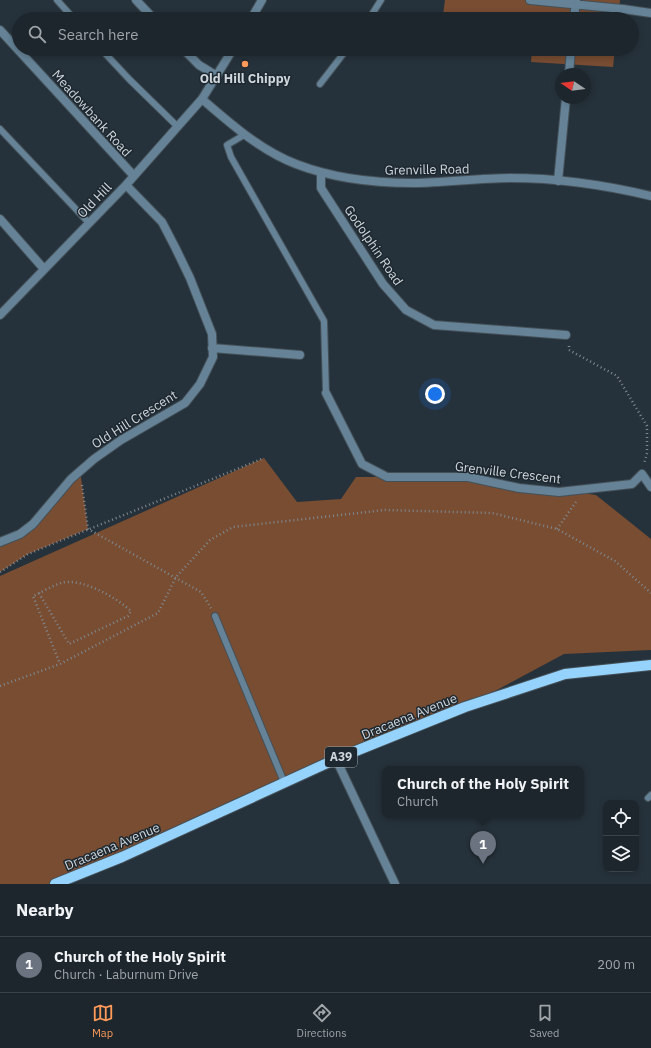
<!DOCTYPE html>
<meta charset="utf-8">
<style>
:root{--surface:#1c262c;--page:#252e34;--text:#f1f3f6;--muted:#a0a5a9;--line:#3a4348;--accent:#ff9b5a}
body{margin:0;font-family:"IBM Plex Sans",sans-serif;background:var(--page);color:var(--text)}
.controls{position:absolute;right:12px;bottom:12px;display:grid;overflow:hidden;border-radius:8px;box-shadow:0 2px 6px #0003}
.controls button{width:36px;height:36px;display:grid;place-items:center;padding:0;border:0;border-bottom:1px solid var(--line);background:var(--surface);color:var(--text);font:20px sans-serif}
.compass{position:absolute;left:555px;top:68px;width:36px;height:36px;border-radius:50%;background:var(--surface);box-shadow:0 2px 6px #0003;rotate:283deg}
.you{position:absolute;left:435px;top:394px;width:14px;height:14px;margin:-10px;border:3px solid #fff;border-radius:50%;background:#1a73e8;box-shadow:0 0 0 6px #1a73e833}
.badge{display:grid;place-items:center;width:26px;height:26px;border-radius:50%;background:var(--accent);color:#fff;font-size:13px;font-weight:700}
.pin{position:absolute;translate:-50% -33px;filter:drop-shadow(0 1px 2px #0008)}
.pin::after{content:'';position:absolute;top:21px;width:14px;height:12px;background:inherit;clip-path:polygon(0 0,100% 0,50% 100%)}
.popup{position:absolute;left:382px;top:766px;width:202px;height:52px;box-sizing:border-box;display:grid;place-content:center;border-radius:8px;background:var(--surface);filter:drop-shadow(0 1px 3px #0005);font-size:13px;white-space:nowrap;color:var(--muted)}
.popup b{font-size:15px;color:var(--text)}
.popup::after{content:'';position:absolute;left:50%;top:100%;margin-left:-8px;border:8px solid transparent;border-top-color:var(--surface)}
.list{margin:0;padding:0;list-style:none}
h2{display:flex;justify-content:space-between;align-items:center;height:52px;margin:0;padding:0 16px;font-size:17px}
h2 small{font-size:13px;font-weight:400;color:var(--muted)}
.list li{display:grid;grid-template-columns:26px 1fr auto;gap:12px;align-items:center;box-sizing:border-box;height:56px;padding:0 16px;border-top:1px solid var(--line)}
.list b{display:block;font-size:15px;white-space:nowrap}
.list p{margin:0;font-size:13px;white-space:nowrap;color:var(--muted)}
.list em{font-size:13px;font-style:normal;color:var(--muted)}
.icon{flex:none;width:22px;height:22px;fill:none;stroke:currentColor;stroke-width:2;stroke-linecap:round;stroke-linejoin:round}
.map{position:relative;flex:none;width:651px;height:884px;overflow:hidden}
.search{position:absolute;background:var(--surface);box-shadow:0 2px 6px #0003;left:12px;right:12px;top:12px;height:44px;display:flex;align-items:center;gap:10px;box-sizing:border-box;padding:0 14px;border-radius:22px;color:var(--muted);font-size:15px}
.sheet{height:108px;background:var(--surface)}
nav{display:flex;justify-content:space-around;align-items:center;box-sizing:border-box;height:56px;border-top:1px solid var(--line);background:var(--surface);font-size:11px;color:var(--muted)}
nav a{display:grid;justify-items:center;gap:2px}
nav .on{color:var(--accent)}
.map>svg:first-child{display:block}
.green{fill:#784d32}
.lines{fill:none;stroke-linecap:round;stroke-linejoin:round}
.service-casing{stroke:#445058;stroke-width:8}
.minor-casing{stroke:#445058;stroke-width:10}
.primary-casing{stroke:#445058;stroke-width:12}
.path{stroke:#808991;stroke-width:2.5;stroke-dasharray:1 3;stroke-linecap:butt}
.service{stroke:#658296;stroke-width:6}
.minor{stroke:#658296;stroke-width:8}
.primary{stroke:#96d3fc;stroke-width:10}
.poi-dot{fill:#ff9b5a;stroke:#1d2830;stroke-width:1.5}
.labels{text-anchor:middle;stroke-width:3;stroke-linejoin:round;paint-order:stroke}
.shield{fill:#1d2830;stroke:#9aa2a8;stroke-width:1}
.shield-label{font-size:12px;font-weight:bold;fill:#cfd6dc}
.poi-label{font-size:13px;font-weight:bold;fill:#cfd6dc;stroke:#1d2830}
.street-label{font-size:13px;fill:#cfd6dc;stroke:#1d2830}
</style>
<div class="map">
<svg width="651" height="884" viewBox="0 0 651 884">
<rect width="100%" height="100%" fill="#26323b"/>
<path class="green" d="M445,0H620L618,19H482L443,15Z
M532,49H615L613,67L531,62Z
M264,458L297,502L341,499L356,477H468L596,495L651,539V650L564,654L465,707L52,884H0V576Z
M80,470L88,529L28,554L0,572V542L20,534Z"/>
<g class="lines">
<defs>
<path id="service" d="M57,0L74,19
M369,19L381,0
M101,49L129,79L177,126
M320,84L347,49
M0,129L89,223
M244,135L227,145L231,157L324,321L326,393
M215,616L284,782
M648,798L651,795"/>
<path id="minor" d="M136,0L154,19
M530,0L623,9L651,13
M251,19L262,0
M574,19L576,0
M0,30L134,176
M183,49L199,65L217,76
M569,74L571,49
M202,99C231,124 260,150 296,164C332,178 375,183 413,183C445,183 477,178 510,178C557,178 605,185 651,196
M321,172V188L383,284L406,310L434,325L566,335
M558,181L566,98
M0,219L44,269
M0,315L126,185L202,99L233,49
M212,348L300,355
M326,393L362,464L387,477H468L519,488L559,492L632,484L642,474L651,487
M0,542L20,534L33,524L71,479L94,459L121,440L185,403L200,384L213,357L212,334L190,278L175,247L162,222L126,185
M336,759L395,884"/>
<path id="primary" d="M55,884L122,857L336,759L465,707L565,674L651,665"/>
</defs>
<use href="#service" class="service-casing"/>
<use href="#minor" class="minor-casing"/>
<use href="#primary" class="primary-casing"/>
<path class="path" d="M569,346V350L617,376L647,426V453L644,464
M82,485L88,529L201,592L211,608
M557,529L576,502
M0,572L28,554L264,458
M39,593L69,644L128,616L131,611C117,598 81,577 61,583C52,586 42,592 33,596L60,664
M0,686L60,664L158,613L176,577L210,540L233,527L385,510L492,513L557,529L615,561L651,593"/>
<use href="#service" class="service"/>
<use href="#minor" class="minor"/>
<use href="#primary" class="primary"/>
</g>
<circle class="poi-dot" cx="245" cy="64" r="4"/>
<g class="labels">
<rect class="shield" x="325" y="747" width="32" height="20" rx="3"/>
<g class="shield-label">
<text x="341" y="761">A39</text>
</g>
<g class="poi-label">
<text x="245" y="83">Old Hill Chippy</text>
</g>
<g class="street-label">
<text transform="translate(92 113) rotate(48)" y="5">Meadowbank Road</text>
<text transform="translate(427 169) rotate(-1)" y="5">Grenville Road</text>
<text transform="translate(94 200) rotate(-46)" y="5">Old Hill</text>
<text transform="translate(374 245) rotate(56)" y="5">Godolphin Road</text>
<text transform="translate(134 419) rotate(-32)" y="5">Old Hill Crescent</text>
<text transform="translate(508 472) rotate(7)" y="5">Grenville Crescent</text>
<text transform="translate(409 716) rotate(-22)" y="5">Dracaena Avenue</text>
<text transform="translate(112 846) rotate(-23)" y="5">Dracaena Avenue</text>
</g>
</g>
</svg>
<div class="controls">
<button><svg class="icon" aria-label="locate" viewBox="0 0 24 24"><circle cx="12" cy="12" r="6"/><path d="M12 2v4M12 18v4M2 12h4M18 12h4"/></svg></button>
<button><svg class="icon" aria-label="layers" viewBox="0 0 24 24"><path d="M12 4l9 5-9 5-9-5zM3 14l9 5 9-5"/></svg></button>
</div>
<svg class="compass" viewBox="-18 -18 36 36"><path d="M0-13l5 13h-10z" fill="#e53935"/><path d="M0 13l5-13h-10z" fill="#a0a5a9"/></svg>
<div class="you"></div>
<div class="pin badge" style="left:483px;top:864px;background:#6b7280">1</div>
<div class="popup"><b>Church of the Holy Spirit</b>Church</div>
<div class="search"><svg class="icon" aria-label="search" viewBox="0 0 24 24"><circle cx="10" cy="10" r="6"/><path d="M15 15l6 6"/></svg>Search here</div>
</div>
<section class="sheet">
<h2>Nearby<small></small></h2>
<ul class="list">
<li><span class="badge" style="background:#6b7280">1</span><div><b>Church of the Holy Spirit</b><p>Church · Laburnum Drive</p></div><em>200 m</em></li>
</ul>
</section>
<nav>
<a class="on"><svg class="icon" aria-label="map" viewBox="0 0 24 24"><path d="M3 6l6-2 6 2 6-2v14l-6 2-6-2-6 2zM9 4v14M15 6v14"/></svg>Map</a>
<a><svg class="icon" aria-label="directions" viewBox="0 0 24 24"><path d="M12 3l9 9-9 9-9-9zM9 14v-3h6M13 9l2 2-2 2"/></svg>Directions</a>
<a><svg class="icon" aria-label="saved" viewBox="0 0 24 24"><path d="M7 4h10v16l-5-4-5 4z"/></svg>Saved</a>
</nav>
